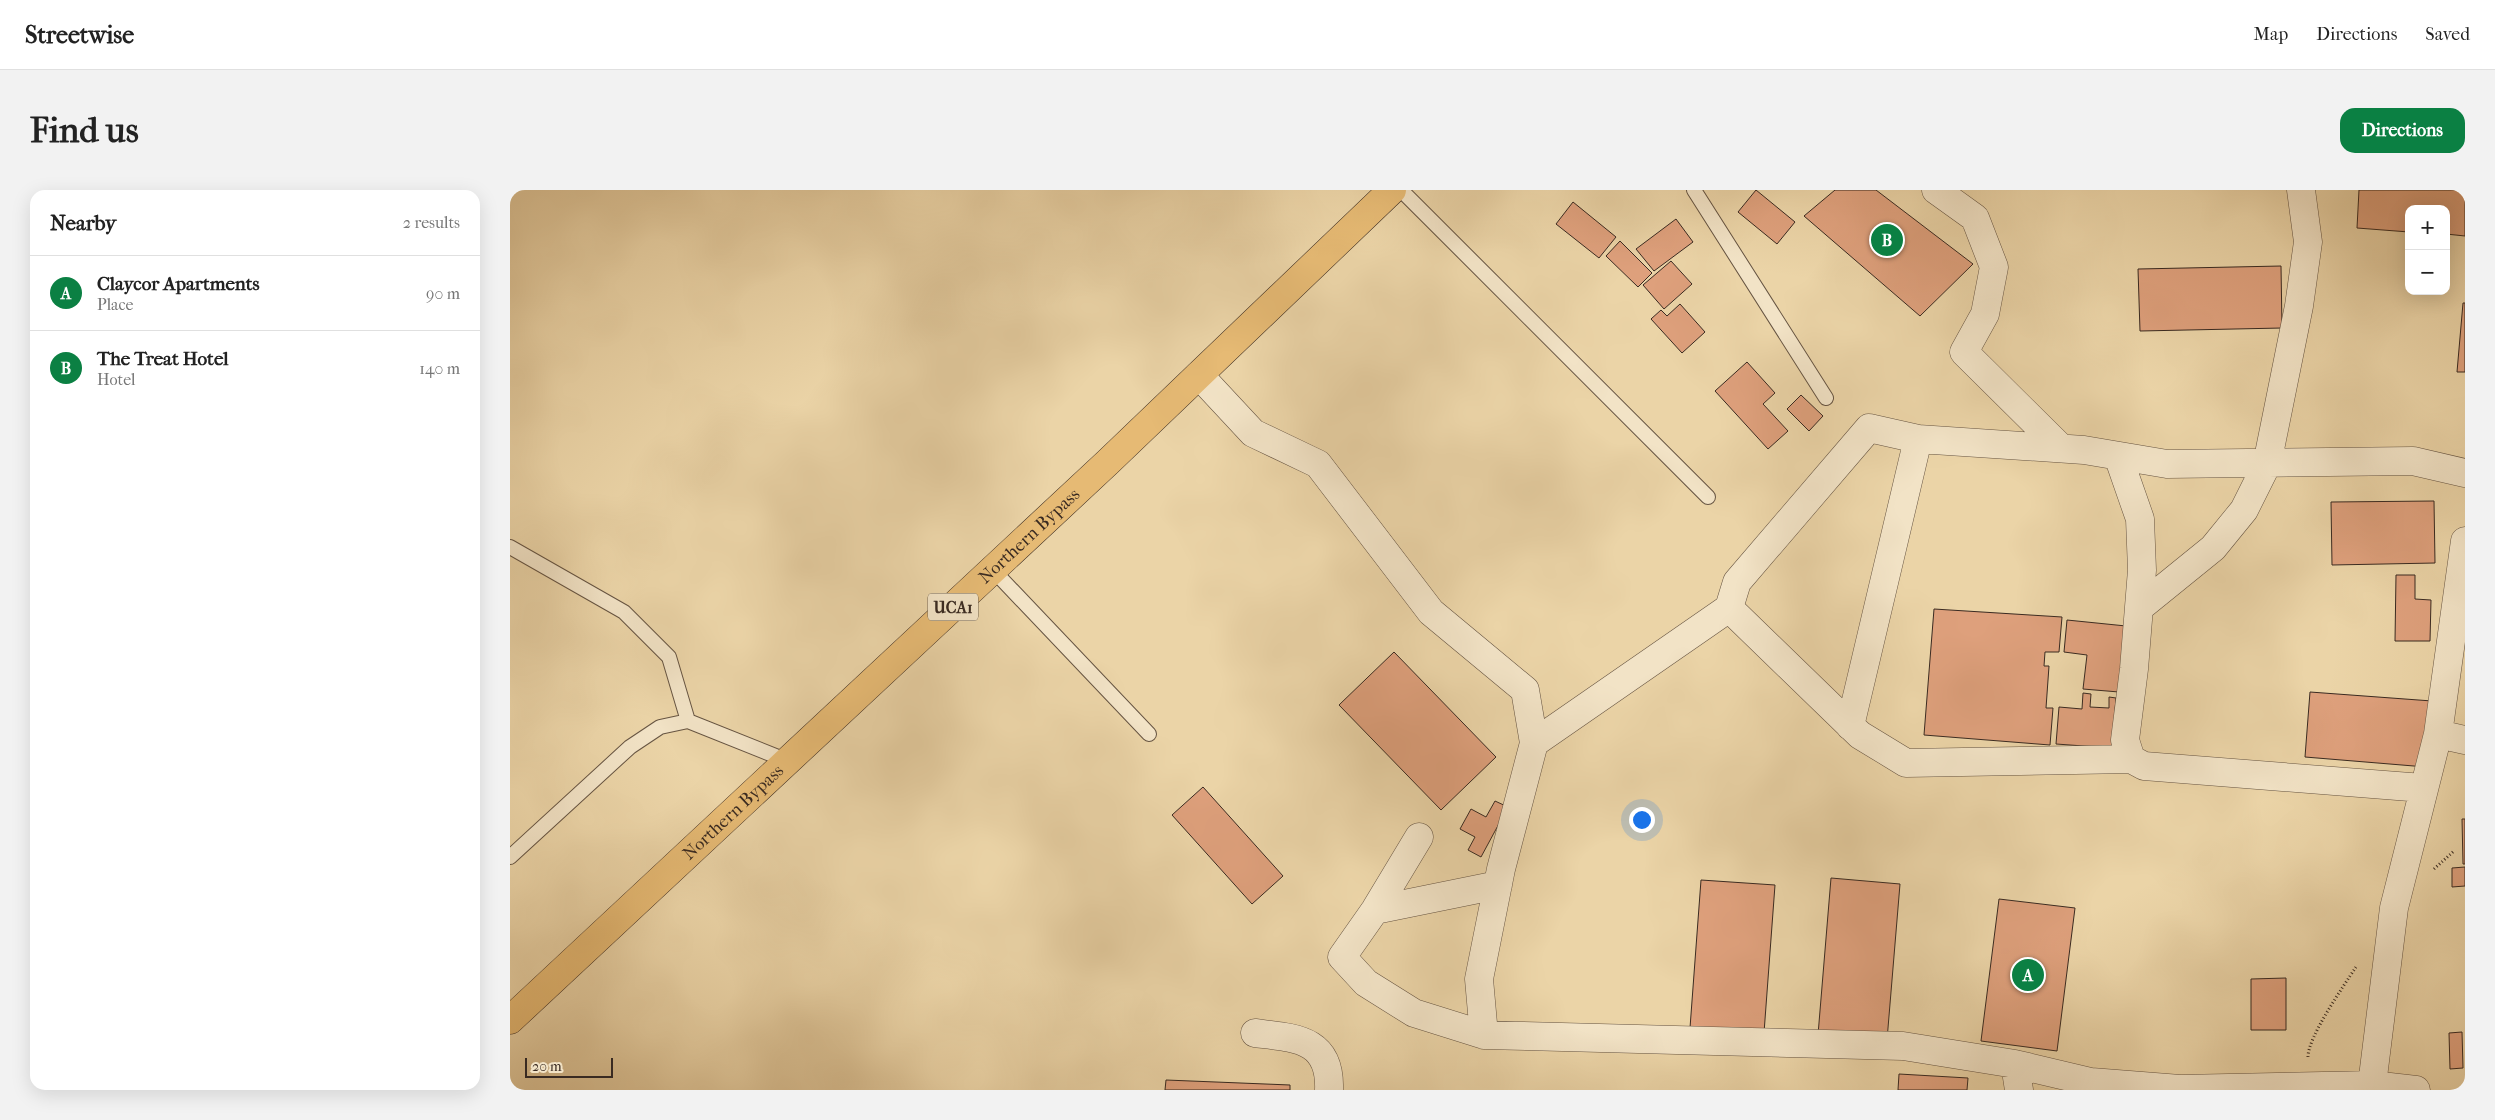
<!DOCTYPE html>
<meta charset="utf-8">
<style>
:root{--surface:#fff;--page:#f2f2f2;--text:#222;--muted:#767676;--line:#e0e0e0;--accent:#0b8043}
body{margin:0;font-family:"IM FELL French Canon",serif;background:var(--page);color:var(--text)}
.controls{position:absolute;right:15px;top:15px;display:grid;overflow:hidden;border-radius:10px;box-shadow:0 5px 20px #0002}
.controls button{width:45px;height:45px;display:grid;place-items:center;padding:0;border:0;border-bottom:1px solid var(--line);background:var(--surface);color:var(--text);font:25px sans-serif}
.scale{position:absolute;left:15px;bottom:12px;width:88px;box-sizing:border-box;padding-left:5px;border:2px solid #392a21;border-top:0;font-size:14px;line-height:18px;white-space:nowrap;color:#392a21;-webkit-text-stroke:4px #f2e3c6;paint-order:stroke}
.you{position:absolute;left:1131px;top:629px;width:18px;height:18px;margin:-12px;border:4px solid #fff;border-radius:50%;background:#1a73e8;box-shadow:0 0 0 8px #1a73e833}
.badge{display:grid;place-items:center;width:32px;height:32px;border-radius:50%;background:var(--accent);color:#fff;font-size:16px;font-weight:700}
.pin{position:absolute;translate:-50% -50%;border:2px solid #fff;box-shadow:0 1px 5px #0006}
.list{margin:0;padding:0;list-style:none}
h2{display:flex;justify-content:space-between;align-items:center;height:65px;margin:0;padding:0 20px;font-size:21px}
h2 small{font-size:16px;font-weight:400;color:var(--muted)}
.list li{display:grid;grid-template-columns:32px 1fr auto;gap:15px;align-items:center;box-sizing:border-box;height:75px;padding:0 20px;border-top:1px solid var(--line)}
.list b{display:block;font-size:19px;white-space:nowrap}
.list p{margin:0;font-size:16px;white-space:nowrap;color:var(--muted)}
.list em{font-size:16px;font-style:normal;color:var(--muted)}
.map{position:relative;flex:none;width:1955px;height:900px;overflow:hidden;border-radius:15px}
header{display:flex;align-items:center;gap:30px;box-sizing:border-box;height:70px;padding:0 25px;background:var(--surface);border-bottom:1px solid var(--line)}
header strong{font-size:24px}
nav{display:flex;gap:28px;margin-inline-start:auto;font-size:18px}
.intro{display:flex;align-items:center;justify-content:space-between;box-sizing:border-box;height:120px;padding:0 30px}
h1{margin:0;font-size:35px}
.button{padding:12px 22px;border-radius:15px;background:var(--accent);color:#fff;font-size:18px;font-weight:700}
main{display:flex;gap:30px;padding:0 30px}
aside{flex:1;background:var(--surface);border-radius:15px;box-shadow:0 5px 20px #0002}
.map>svg:first-child{display:block}
.building{fill:#dea07c;stroke:#392a21}
.lines{fill:none;stroke-linecap:round;stroke-linejoin:round}
.service-casing{stroke:#665442;stroke-width:16}
.minor-casing{stroke:#665442;stroke-width:29}
.primary-casing{stroke:#392a21;stroke-width:29}
.path{stroke:#392a21;stroke-width:3;stroke-dasharray:1 2.5;stroke-linecap:butt}
.service{stroke:#f2e3c6;stroke-width:14}
.minor{stroke:#f2e3c6;stroke-width:28}
.primary{stroke:#e6ba74;stroke-width:28}
.labels{text-anchor:middle;stroke-width:4.5;stroke-linejoin:round;paint-order:stroke}
.shield{fill:#f2e3c6;stroke:#706252;stroke-width:1}
.shield-label{font-size:16px;font-weight:bold;fill:#392a21}
.street-label{font-size:18px;fill:#392a21;stroke:#f2e3c6}
</style>
<header>
<strong>Streetwise</strong>
<nav><a>Map</a><a>Directions</a><a>Saved</a></nav>
</header>
<div class="intro"><h1>Find us</h1><a class="button">Directions</a></div>
<main>
<aside>
<h2>Nearby<small>2 results</small></h2>
<ul class="list">
<li><span class="badge">A</span><div><b>Claycor Apartments</b><p>Place</p></div><em>90 m</em></li>
<li><span class="badge">B</span><div><b>The Treat Hotel</b><p>Hotel</p></div><em>140 m</em></li>
</ul>
</aside>
<div class="map">
<svg width="1955" height="900" viewBox="0 0 1955 900">
<rect width="100%" height="100%" fill="#ebd4a7"/>
<filter id="stains"><feTurbulence type="fractalNoise" baseFrequency=".004" numOctaves="4"/><feColorMatrix values="0 0 0 0 .2 0 0 0 0 .09 0 0 0 0 .02 0 0 0 .5 -.17"/></filter>
<radialGradient id="worn" r=".72"><stop offset=".6" stop-color="#630" stop-opacity="0"/><stop offset="1" stop-color="#630" stop-opacity=".3"/></radialGradient>
<path class="building" d="M1246,0L1285,32L1267,54L1228,22Z
M1325,0H1366L1463,74L1410,126L1294,26Z
M1849,0H1955V46L1936,44V19H1899V42L1847,38Z
M1063,12L1106,47L1089,68L1046,34Z
M1166,29L1183,52L1144,81L1126,59Z
M1110,51L1142,83L1128,97L1096,66Z
M1161,71L1182,94L1154,119L1133,95Z
M1771,76L1772,138L1630,141L1628,79Z
M1953,113H1955V182H1947Z
M1170,114L1195,142L1172,163L1141,129L1151,120L1157,126Z
M1237,172L1265,203L1253,214L1278,241L1258,259L1205,201Z
M1291,205L1313,226L1299,241L1277,219Z
M1924,311L1925,373L1822,375L1821,312Z
M1886,385H1905V409L1921,410L1920,451H1885Z
M1424,419L1552,427L1549,462H1535L1534,476H1539L1536,518H1543L1540,555L1414,545Z
M1557,430L1616,436L1609,502L1573,499L1577,465L1554,462Z
M884,462L986,567L931,620L829,515Z
M1800,502L1922,511L1916,577L1795,567Z
M1573,503L1581,504L1580,517L1599,518V507L1606,508L1602,558L1546,554L1549,517L1572,519Z
M693,597L773,686L742,714L662,625Z
M985,611L998,617L971,667L958,660L965,647L950,639L961,619L976,627Z
M1952,629H1955V674H1953Z
M1955,677V696L1942,697V678Z
M1321,688L1390,694L1377,850L1308,845Z
M1191,690L1265,695L1254,843L1180,838Z
M1489,709L1565,718L1547,861L1471,851Z
M1776,788V840H1741V789Z
M1952,842L1953,878L1940,879L1939,843Z
M1389,884L1458,888L1457,900H1388Z
M656,890L780,895V900H655Z"/>
<g class="lines">
<defs>
<path id="service" d="M891,0L1198,307
M1184,0L1316,208
M0,357L114,422L159,467L178,531
M483,380L639,544
M0,667L120,557L150,537L178,531L278,571"/>
<path id="minor" d="M1426,0L1465,28L1484,77L1475,124L1454,162L1551,258
M689,185L743,243L808,274L921,422L1015,500L1024,553L991,679L969,789L974,845L1393,856L1505,874L1581,892L1670,899L1862,895L1906,900
M1608,266L1630,329L1632,380L1624,479L1615,550L1621,569L1634,576L1913,598
M1219,418L1350,545L1396,573L1621,569
M1629,418L1703,358L1734,320L1757,274L1789,116L1798,52L1791,0
M1340,536L1408,249
M1928,544L1955,550
M1024,553L1219,418L1227,392L1359,238L1408,249L1574,260L1657,274L1903,271L1955,283
M909,647L865,720L832,767L856,793L904,823L974,845
M865,720L988,695
M745,843C785,848 821,848 819,900
M1505,874L1509,900
M1862,895L1884,718L1928,544L1955,351"/>
<g id="primary">
<path id="s1" d="M0,830L598,272L882,0"/>
</g>
</defs>
<use href="#service" class="service-casing"/>
<use href="#minor" class="minor-casing"/>
<use href="#primary" class="primary-casing"/>
<path class="path" d="M1924,679L1944,661
M1798,867C1798,847 1833,797 1846,777"/>
<use href="#service" class="service"/>
<use href="#minor" class="minor"/>
<use href="#primary" class="primary"/>
</g>
<g class="labels">
<rect class="shield" x="418" y="403.5" width="50" height="27" rx="4"/>
<g class="shield-label">
<text x="443" y="423">UCA1</text>
</g>
<g class="street-label">
<text dy="6" stroke="none"><textPath href="#s1" startOffset="710">Northern Bypass</textPath></text>
<text dy="6" stroke="none"><textPath href="#s1" startOffset="305">Northern Bypass</textPath></text>
</g>
</g>
<rect width="100%" height="100%" filter="url(#stains)"/>
<rect width="100%" height="100%" fill="url(#worn)"/>
</svg>
<div class="controls">
<button>+</button>
<button>−</button>
</div>
<div class="scale">20 m</div>
<div class="you"></div>
<div class="pin badge" style="left:1518px;top:785px">A</div>
<div class="pin badge" style="left:1377px;top:50px">B</div>
</div>
</main>
